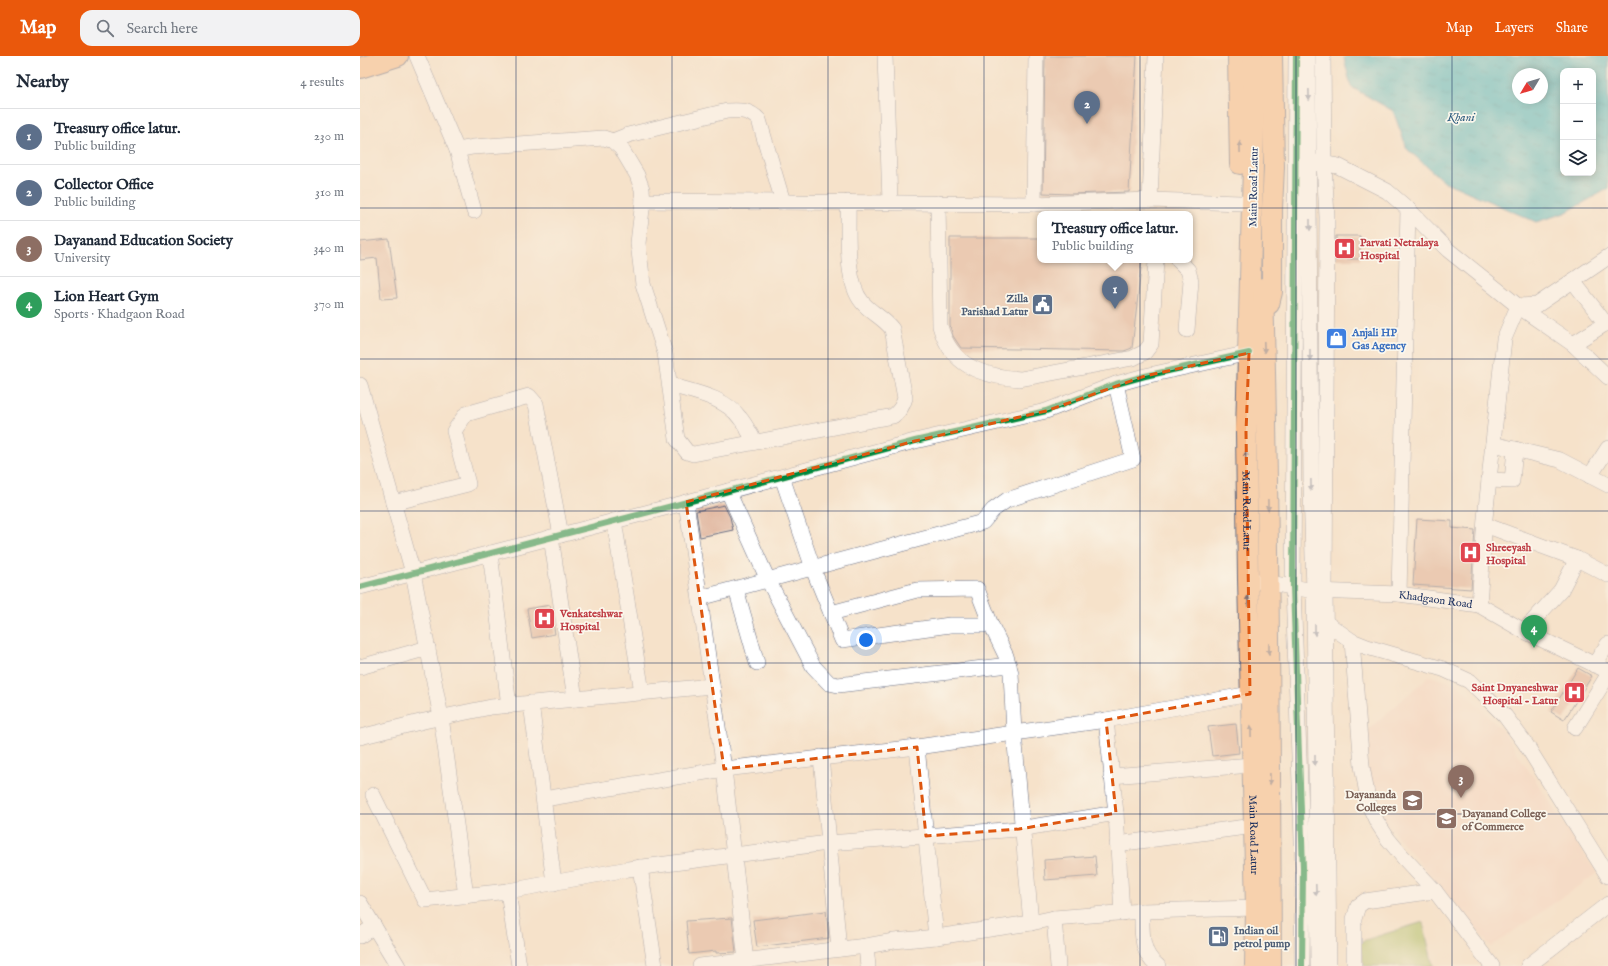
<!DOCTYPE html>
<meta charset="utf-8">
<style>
:root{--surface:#fff;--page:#f2f2f3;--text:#1f2937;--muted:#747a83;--line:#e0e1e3;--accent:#ea580c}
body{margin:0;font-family:"IM FELL English",serif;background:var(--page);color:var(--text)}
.controls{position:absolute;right:12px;top:12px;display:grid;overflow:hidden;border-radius:8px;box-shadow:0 2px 10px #0003}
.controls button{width:36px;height:36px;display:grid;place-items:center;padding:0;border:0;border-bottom:1px solid var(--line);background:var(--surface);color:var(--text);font:20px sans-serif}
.compass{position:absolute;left:1152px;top:12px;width:36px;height:36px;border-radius:50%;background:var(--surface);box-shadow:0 2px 10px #0003;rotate:232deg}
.you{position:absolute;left:506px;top:584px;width:14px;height:14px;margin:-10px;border:3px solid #fff;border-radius:50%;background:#1a73e8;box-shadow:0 0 0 6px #1a73e833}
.badge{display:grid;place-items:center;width:26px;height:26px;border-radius:50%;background:var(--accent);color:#fff;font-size:13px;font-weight:700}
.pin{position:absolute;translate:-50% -33px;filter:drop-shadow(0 1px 2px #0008)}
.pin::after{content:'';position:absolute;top:21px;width:14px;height:12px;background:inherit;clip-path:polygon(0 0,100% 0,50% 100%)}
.popup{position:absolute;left:677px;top:155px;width:156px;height:52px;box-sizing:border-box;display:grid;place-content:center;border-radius:8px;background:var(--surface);filter:drop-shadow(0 1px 3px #0005);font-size:13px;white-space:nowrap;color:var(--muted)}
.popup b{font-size:15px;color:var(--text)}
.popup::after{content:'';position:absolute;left:50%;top:100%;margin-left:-8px;border:8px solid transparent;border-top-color:var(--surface)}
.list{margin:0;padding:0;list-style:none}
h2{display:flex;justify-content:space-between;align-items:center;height:52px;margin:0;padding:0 16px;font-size:17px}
h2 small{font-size:13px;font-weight:400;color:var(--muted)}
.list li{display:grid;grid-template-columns:26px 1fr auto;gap:12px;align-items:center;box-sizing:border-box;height:56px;padding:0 16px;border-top:1px solid var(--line)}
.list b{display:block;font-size:15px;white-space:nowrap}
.list p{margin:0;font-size:13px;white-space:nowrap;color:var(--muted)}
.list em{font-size:13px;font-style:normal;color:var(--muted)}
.icon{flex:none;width:22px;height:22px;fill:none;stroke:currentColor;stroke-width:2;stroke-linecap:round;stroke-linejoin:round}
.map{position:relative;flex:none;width:1248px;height:910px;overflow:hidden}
header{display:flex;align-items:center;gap:24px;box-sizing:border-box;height:56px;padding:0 20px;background:var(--accent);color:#fff}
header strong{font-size:19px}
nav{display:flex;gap:22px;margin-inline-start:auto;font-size:14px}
.search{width:280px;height:36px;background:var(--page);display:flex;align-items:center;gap:10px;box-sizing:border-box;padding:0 14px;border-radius:12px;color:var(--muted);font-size:15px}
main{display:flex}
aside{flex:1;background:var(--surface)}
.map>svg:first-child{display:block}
.built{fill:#f4d3c0}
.green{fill:#a7be64;stroke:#617661}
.water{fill:url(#water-ripples);stroke:#347492;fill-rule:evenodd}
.building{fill:#ddad94}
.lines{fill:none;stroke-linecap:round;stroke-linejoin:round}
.minor-casing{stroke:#686e84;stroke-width:16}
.major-casing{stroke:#686e84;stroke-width:22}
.minor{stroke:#fff;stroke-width:15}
.major{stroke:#f9bc89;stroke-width:20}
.cycleway-casing{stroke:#fbf7ec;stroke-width:8}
.cycleway{stroke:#00873e;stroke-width:6}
.oneway{fill:#8d97ae}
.oneway2{fill:#7f6e71}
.marked{fill:none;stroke:#de5710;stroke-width:3;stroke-dasharray:8 5;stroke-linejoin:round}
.grid{fill:none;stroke:#1b2f5e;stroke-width:1;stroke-opacity:0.55}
.labels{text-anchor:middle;stroke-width:3.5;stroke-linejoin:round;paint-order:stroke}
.street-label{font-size:11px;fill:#1b2f5e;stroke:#fbf7ec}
.health-label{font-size:11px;font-weight:bold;fill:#be3a42;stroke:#fbf7ec;text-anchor:start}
.service-label{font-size:11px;font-weight:bold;fill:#4e5e75;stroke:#fbf7ec;text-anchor:end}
.shop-label{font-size:11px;font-weight:bold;fill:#366cbe;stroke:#fbf7ec;text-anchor:start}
.education-label{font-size:11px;font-weight:bold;fill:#785e54;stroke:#fbf7ec;text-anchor:end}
.water-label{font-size:12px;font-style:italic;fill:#2a597d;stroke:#fbf7ec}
</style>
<header>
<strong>Map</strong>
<div class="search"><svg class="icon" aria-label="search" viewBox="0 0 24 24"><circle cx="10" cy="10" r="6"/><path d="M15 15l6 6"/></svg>Search here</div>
<nav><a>Map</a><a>Layers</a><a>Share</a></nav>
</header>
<main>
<aside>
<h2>Nearby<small>4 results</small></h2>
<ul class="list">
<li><span class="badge" style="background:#5c6f8a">1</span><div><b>Treasury office latur.</b><p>Public building</p></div><em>230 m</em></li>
<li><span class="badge" style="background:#5c6f8a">2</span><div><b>Collector Office</b><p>Public building</p></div><em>310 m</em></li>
<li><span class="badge" style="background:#8d6e63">3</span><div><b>Dayanand Education Society</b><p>University</p></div><em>340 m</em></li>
<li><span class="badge" style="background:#2e9e5b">4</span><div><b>Lion Heart Gym</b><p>Sports · Khadgaon Road</p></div><em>370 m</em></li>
</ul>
</aside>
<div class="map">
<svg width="1248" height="910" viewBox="0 0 1248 910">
<defs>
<pattern id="water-ripples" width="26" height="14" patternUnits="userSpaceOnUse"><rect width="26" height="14" fill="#4cbac5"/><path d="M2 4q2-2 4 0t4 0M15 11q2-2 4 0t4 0" fill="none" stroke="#3e98a3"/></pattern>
</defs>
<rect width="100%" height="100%" fill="#fbf7ec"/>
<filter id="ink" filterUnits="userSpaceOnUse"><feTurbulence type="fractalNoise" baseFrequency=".025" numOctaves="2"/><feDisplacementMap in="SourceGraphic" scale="8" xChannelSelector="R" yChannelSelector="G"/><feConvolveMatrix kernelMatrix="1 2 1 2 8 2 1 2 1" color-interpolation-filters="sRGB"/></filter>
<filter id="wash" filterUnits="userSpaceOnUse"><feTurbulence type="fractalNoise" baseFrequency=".012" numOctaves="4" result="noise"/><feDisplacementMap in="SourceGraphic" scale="16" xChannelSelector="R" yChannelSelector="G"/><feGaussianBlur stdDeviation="0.9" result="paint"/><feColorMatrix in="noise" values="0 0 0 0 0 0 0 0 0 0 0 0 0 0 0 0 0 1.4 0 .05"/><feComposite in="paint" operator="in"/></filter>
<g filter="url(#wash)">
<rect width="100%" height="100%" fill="#f6e2ca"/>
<path class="built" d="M1069,620L1098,628L1144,677L1237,817L1131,891L1021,761L1009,723L1006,676Z"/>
<path class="green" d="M1063,866L1073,910H1004L999,886Z"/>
<path class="water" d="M986,0H1248V133L1205,157L1176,166L1083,125L1047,93L1033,55L991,31L984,2ZM1203,15H1233V117H1203ZM1158,18H1182V42H1158Z"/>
<g id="blocks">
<path class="building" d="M685,0H777L769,136L710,138L683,137Z
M976,180H1000V203H976Z
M590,182H680V204H782L772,292L764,295L601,292L593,280L590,270Z
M29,183L37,242L21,243L17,202L0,204V186Z
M364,449L370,461L373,474L340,481L336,455Z
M1057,463L1092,465V472L1115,474L1111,533L1053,529Z
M190,549L195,578L172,582L167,553Z
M1218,612L1232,620L1204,664L1191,656Z
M876,668L879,697L852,700L848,671Z
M735,800L737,820L685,824L684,804Z
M466,855L469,882L397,891L393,864Z
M372,862L376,896L356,897V895L329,898L326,865Z"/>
</g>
</g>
<g filter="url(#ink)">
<use href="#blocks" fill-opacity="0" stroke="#686e84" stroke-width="1"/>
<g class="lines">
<defs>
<g id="minor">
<path d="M57,0L97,94L114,155"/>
<path d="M525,0L530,146"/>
<path d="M936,0L933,531L943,812L942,910"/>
<path d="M948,0L951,432L954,535L958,910"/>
<path d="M963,0L964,107L967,161L965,535L969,910"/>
<path d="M253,85L268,79L367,55C380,54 390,54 399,64L423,146"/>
<path d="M97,94L113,91L244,82L253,85L261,92L277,119L282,133L283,145L278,187L283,228L305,297L317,383L327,396L333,398L533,360C540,355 543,350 545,342L532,273C524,262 511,257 502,246C484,224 489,174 488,146"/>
<path d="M954,106L978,110L1027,135L1048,153L1088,194L1158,250L1213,288L1248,321"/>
<path d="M790,144L796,0"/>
<path d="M283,145L674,148L790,144L881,147"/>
<path d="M578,147L580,270C591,310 621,320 660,323L773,302L785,296L791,288L796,204"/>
<path d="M674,148L676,0"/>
<path d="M818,204L828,214L831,225L827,274"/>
<path d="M1213,225L1246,268"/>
<path d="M1213,288L1248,266"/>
<path d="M0,329L53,517L81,661L106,840"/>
<path d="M310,329C333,336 365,341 380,362C386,369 390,378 395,386"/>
<path d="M1133,388L1200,404L1248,429"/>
<path d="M1230,420L1248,392"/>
<path d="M422,421L455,518L482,584L590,569H631L646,600L651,617L654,677L671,867"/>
<path d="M1129,424L1152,425L1155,393"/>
<path d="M368,435L408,524L453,610L469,627L478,629L649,609"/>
<path d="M326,446L364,713L386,905"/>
<path d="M33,447L108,428L94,375L106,358L169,340L176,348L201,479"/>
<path d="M254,465L282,636"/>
<path d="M1125,469L1217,503L1248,519"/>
<path d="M191,481L215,643"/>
<path d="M130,497L149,650"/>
<path id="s1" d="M899,525L954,535L1039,538L1119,549L1164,575L1248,615"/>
<path d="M0,531L316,449L555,385L686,355L756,328L785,320L889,297"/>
<path d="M376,533L397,607"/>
<path d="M1039,538L1048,153"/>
<path d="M340,542L623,466L633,454L647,444L773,403L756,328"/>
<path d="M1119,549L1125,462L1144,283L1158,250L1177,249L1248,201"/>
<path d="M471,557L557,534L617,533L631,569"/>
<path d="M965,566L992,585L1007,591L1083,613L1109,625L1123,638L1145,660L1165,687L1248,820"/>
<path d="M1164,575L1201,534L1217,503"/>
<path d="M992,585L1002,710L1009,749L1017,766L1028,783L1043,801L1075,835L1132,910"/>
<path d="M1234,609L1248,588"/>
<path d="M0,611L68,592"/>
<path d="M171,647L194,827"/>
<path d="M746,664L756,757L762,857"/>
<path d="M1215,672L1248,619"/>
<path d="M0,681L64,665L131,651L352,630"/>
<path d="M557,691L576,881"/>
<path d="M461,701L479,893"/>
<path d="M751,720L892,709"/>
<path d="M13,739L65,844L148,835L268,813L374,799L468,787L659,773L756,757"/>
<path d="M184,743L364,713L557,691L654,677L746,664L890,638"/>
<path d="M757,788L894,770"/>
<path d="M280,811L295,910"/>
<path d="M148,835L159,910"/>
<path d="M0,847L38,910"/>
<path d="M782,855C782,874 780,898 798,910"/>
<path d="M694,862L698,910"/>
<path d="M0,880L14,870"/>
<path d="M506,890L508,910"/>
<path d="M340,910L506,890L534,885L576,881L671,867L694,862L782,855L896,852"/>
<path d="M994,910V863L998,850L1005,845L1075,835"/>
<path d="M1168,910L1248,848"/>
</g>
<g id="major">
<path d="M878,0L880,108"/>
<path id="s2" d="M893,0L894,71L886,376L888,523L896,852L895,910"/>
<path d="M0,12L38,0"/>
<path d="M903,232C909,458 910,684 911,910"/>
<path d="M909,248L912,236V152L914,111L912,0"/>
</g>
</defs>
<use href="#minor" class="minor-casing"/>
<use href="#major" class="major-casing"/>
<use href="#minor" class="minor"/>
<use href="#major" class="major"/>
<defs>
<path id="cycleway" d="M936,0L933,531L943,812L942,910
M0,531L316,449L555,385L686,355L756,328L785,320L889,297"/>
</defs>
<use href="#cycleway" class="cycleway-casing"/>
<use href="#cycleway" class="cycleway"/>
</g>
<defs><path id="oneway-solid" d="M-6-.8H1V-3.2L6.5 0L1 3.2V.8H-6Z"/></defs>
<g class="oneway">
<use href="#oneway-solid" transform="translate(949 39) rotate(89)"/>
<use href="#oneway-solid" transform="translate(950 169) rotate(90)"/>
<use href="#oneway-solid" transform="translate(950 299) rotate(90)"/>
<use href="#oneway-solid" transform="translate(951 429) rotate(89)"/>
<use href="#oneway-solid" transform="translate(955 574) rotate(90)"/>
<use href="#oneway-solid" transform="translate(955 704) rotate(90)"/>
<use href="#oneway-solid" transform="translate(956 834) rotate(88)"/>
</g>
<g class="oneway2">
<use href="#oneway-solid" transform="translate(880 91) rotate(-91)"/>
<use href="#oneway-solid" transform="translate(904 291) rotate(88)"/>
<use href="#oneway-solid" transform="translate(886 401) rotate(-91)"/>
<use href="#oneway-solid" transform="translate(908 449) rotate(89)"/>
<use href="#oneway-solid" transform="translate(888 545) rotate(-91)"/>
<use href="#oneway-solid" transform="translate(909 593) rotate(90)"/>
<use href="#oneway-solid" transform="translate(891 675) rotate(-91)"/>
<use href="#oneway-solid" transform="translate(910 723) rotate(89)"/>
</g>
</g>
<path d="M0 0H1248V910H0ZM889,297L886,376L890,638L746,664L756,757L659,773L566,780L557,691L364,713L326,446L555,385L686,355L785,320Z" fill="#f6e2ca" fill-opacity=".55" fill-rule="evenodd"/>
<path class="marked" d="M889,297L886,376L890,638L746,664L756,757L659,773L566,780L557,691L364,713L326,446L555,385L686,355L785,320Z"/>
<path class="grid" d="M156,0V910M312,0V910M468,0V910M624,0V910M780,0V910M936,0V910M1092,0V910M0,152H1248M0,303H1248M0,455H1248M0,607H1248M0,758H1248"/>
<defs>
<symbol id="hospital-square" viewBox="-11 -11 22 22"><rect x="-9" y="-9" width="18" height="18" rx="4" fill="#e0444e" stroke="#fbf7ec"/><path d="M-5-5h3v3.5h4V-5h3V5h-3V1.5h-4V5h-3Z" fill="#fff"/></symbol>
<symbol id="civic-square" viewBox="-11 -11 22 22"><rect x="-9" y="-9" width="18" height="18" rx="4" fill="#5c6f8a" stroke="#fbf7ec"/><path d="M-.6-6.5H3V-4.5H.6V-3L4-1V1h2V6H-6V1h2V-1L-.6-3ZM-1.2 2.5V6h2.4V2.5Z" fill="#fff"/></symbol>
<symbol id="shop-square" viewBox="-11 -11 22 22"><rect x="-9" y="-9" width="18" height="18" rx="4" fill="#3f7fe0" stroke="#fbf7ec"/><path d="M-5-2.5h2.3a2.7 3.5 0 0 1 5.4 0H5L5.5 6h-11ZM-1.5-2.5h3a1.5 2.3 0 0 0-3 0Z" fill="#fff"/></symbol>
<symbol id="university-square" viewBox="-11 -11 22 22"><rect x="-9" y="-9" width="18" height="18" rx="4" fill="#8d6e63" stroke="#fbf7ec"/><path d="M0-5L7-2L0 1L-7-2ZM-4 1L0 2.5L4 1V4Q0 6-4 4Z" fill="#fff"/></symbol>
<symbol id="fuel-square" viewBox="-11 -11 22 22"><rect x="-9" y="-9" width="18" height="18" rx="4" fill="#5c6f8a" stroke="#fbf7ec"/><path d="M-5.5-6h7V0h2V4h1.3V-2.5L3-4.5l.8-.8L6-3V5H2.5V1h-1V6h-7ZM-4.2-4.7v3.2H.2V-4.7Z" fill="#fff"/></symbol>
</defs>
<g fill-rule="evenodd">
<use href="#hospital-square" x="972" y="180" width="25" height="25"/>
<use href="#civic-square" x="670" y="236" width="25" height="25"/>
<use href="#shop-square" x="964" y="270" width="25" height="25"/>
<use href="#hospital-square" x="1098" y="484" width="25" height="25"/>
<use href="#hospital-square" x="172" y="550" width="25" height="25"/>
<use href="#hospital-square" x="1202" y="624" width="25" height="25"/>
<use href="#university-square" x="1040" y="732" width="25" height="25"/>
<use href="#university-square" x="1074" y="750" width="25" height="25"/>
<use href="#fuel-square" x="846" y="868" width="25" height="25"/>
</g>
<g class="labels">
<g class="street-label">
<text transform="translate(893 131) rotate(-89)" y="4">Main Road Latur</text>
<text dy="4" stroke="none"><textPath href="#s2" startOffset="455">Main Road Latur</textPath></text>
<text dy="4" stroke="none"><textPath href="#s1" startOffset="178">Khadgaon Road</textPath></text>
<text dy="4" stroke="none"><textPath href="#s2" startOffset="779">Main Road Latur</textPath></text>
</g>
<g class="health-label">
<text x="1000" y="190">Parvati Netralaya<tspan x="1000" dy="13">Hospital</tspan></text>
<text x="1126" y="495">Shreeyash<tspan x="1126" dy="13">Hospital</tspan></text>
<text x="200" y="561">Venkateshwar<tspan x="200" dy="13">Hospital</tspan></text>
<text x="1198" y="635" text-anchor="end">Saint Dnyaneshwar<tspan x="1198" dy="13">Hospital - Latur</tspan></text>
</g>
<g class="service-label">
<text x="668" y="246">Zilla<tspan x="668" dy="13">Parishad Latur</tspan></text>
<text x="874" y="878" text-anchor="start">Indian oil<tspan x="874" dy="13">petrol pump</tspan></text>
</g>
<g class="shop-label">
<text x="992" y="280">Anjali HP<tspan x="992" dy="13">Gas Agency</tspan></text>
</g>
<g class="education-label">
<text x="1036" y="742">Dayananda<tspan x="1036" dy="13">Colleges</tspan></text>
<text x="1102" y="761" text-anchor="start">Dayanand College<tspan x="1102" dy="13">of Commerce</tspan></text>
</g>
<g class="water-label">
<text x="1101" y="65">Khani</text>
</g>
</g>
</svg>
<div class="controls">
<button>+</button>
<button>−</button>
<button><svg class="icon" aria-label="layers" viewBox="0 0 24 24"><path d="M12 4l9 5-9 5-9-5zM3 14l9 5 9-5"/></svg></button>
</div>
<svg class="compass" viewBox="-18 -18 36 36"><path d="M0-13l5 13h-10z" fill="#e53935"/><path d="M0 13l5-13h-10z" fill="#747a83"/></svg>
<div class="you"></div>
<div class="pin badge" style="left:755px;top:253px;background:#5c6f8a">1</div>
<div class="popup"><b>Treasury office latur.</b>Public building</div>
<div class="pin badge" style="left:727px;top:68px;background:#5c6f8a">2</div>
<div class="pin badge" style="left:1101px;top:742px;background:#8d6e63">3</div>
<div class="pin badge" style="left:1174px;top:592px;background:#2e9e5b">4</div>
</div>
</main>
